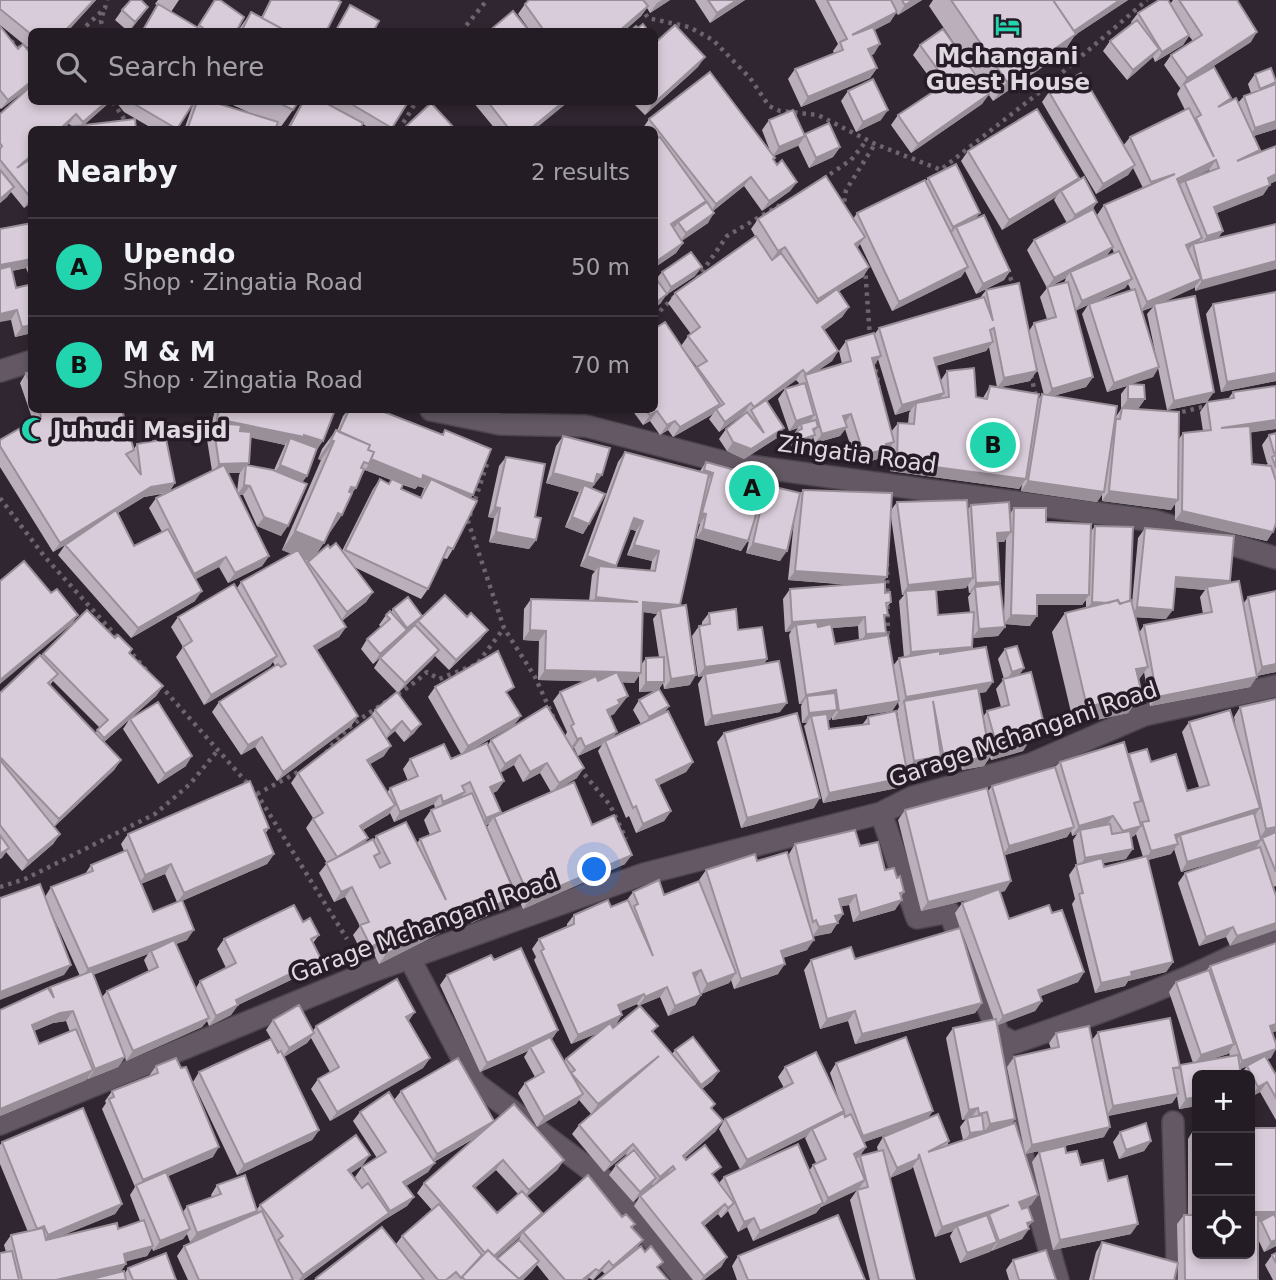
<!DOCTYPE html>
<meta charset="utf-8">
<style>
:root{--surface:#241c25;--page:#2c252d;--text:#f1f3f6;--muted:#a3a1a7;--line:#413a42;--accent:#23d5af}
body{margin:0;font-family:"DejaVu Sans",sans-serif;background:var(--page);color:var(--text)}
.controls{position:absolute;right:21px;bottom:21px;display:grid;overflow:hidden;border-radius:10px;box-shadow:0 4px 10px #0003}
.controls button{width:63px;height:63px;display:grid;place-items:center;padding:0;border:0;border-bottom:2px solid var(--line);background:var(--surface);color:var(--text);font:35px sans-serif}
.you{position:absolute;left:595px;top:870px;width:24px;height:24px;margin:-18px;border:5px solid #fff;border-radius:50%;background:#1a73e8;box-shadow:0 0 0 10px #1a73e833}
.badge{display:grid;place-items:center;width:46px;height:46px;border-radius:50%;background:var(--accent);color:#111;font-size:23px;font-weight:700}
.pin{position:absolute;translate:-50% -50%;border:4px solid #fff;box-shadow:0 2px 7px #0006}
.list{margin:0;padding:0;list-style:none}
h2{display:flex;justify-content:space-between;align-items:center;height:91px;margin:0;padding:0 28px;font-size:30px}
h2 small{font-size:23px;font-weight:400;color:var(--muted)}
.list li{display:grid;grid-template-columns:46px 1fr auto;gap:21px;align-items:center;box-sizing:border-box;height:98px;padding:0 28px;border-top:2px solid var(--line)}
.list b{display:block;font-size:26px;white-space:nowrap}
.list p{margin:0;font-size:23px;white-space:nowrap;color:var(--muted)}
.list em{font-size:23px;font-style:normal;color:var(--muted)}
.icon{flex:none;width:38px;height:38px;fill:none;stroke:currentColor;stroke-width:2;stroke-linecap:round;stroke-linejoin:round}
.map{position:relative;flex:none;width:1276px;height:1280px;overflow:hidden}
.search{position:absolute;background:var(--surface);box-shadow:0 4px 10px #0003;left:28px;top:28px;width:630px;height:77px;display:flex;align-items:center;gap:18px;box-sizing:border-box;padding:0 24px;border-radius:10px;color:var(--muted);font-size:26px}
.panel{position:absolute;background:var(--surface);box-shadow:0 4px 10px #0003;left:28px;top:126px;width:630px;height:287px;border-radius:10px}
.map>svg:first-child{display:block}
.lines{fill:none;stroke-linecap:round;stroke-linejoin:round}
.street-casing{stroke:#4c444d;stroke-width:24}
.path{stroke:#6d646e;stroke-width:4.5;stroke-dasharray:3.5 5;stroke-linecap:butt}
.street{stroke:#635864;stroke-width:21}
.wall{fill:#bbafbb;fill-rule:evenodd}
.shaded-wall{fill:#988f99}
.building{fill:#d9ccda;stroke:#988f99;stroke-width:2}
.labels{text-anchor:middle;stroke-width:7;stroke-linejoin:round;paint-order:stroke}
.poi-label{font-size:23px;font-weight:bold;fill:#e0d9e1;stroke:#261c27}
.street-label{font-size:23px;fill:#e0d9e1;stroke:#261c27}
</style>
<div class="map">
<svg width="1276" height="1280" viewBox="0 0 1276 1280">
<rect width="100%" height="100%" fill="#302631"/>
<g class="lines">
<defs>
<path id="street" d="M0,371L32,361
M431,410L500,424L586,426L728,463L1155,521L1276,558
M881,813L917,918L949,912L999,1035L1014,1043C1102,1012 1194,980 1276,933
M410,959L475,1083L604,1180L685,1280
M999,1035L1022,1154L1058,1280
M1173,1122L1177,1255L1174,1280
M0,1124L367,973L644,874L881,813L913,797L1031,764L1144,715L1276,686"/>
</defs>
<use href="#street" class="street-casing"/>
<path class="path" d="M636,0L648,18L689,27L713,40L750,78L769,106L780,111L818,115L875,144L949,173
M80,32L105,8L107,0
M104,32L101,21L104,9
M461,32L487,0
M11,41L32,58
M113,102L131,130
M399,130L416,102
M943,168L1036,95L1147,0
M823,179L851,160L867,140
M843,210L846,190L875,144
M865,267L870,338
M1008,269L1013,287
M697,279L727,236L780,205
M654,317L676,295
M874,361L879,387
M1031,375L1036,397
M1174,414L1210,405
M487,464L468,521L504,628L535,677L556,723
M0,498L44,556L119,639
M887,563L888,641
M127,648L147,671
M160,685L257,794L347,939
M326,753C352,716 395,701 427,672L439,679L477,664L504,628
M579,768L610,805L626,839
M257,794L302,770
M0,887L25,879L155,814L190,784L218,750"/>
<use href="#street" class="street"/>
</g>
<path class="wall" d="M0,0H96L67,32H32V51L0,25Z
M158,0H179L171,12L197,27L214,0L236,32H141L157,5L155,4Z
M270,0H337L326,32H237L251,12L261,18Z
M529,0H670L650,13L647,8L641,16L623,32H531L518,14L525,4Z
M695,0H745L710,23Z
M815,0H922L898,15L896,12L890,22L874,30V54L871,55L877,68L870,78L801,107L788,79L795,69L834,53L833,51L838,44Z
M933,0H1128L1075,35L1063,53L993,101L929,6Z
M1173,0H1237L1251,42L1201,74L1228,102L1238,103L1244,96L1251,93L1248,84L1255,74L1276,83L1274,85L1276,84V129L1253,136L1258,153L1276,146V181L1270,184L1263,195L1216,213L1223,231L1218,238L1276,224L1195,291V287L1161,303L1207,402L1167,410L1158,368L1153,377L1130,384L1145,399L1138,409H1131L1179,439L1183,433L1203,431L1200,412L1207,402L1228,399L1233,392L1276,386V429L1250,432L1252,464L1266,466L1268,463H1267L1262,445L1269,435L1276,433V523L1267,541L1175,520V503L1171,510L1102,501V494L1097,502L1021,491L1022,484L1019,489L890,471L891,446L881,458L861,464L858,458L855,459L845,429L840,436L815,443L813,437L808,445L793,450L790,440L798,428L789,431L778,399L785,389L798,385L799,383L796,380L767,401L777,438L744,459L727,451L719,439L726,429L744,413L719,432L709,419L713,414L673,437L668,430L660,435L650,421L643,425L632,410H654L697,367L681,346L688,336L691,334L668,303L675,293L755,236L751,229L758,219H853L857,213L926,181L928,178L976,218L1010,271L1004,280L976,294L965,271L961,277L892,311L860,244L857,248L869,267L863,277L838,292L849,307L842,317L824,330L838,351L832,361L817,371L842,364L839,351L846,341L874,335L879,328L980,298L986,290L1029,331L1034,323L1047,319L1040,297L1047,288L1027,250L1034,240L1067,223L1054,200L1056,197L1002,230L961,161L968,151L1079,178L1076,181L1097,202L1092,210L1104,229L1097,215L1104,205L1143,188L1133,168L1128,175L1096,194L1042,102L1049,92L1123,146L1130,137L1185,110L1177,94L1181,87L1180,88L1164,65L1171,55L1193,41L1189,36L1183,45L1155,62L1153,57L1127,80L1103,51L1110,41L1132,24L1131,22L1138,13L1170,4ZM1209,170L1210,172L1186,181ZM1112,248L1114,253L1106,256ZM1066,278L1064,283L1049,287ZM1128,284L1131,290L1092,303L1125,288ZM1088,305L1082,314L1107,392L1127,386L1121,394V409L1115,418L1053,396L1086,387L1093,377L1075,311ZM1153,307L1147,314L1156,356L1142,311ZM989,347L997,387L990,386L983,398L976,397L947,371L941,380L936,366L986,351ZM878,359L895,415L911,410L909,413L908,424L898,423L891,432L874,365ZM1036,364L1044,395L1042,394L1038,400L1000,387L1030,381Z
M148,7L129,32L115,20L122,10Z
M0,26L18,49L32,85L1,109L0,108Z
M920,45L989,94L982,104L911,153L891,125L898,115L932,92L926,83L930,78L913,55Z
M698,67L645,115L632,102H654Z
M848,91L881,120L856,132L841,101Z
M110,102L84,125L136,130H66L68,127L72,126L69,124L32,130V202L24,208L11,192L7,197L0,203V114Z
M116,102H194L177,130H155L124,112Z
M195,102H213L248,112L226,102H298L293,110L280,128L276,126L275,130H184L192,107Z
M302,102H324L332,106L335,102H408L391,130H372L363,124L360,130H286Z
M473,102H568L534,129L496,130Z
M649,119L770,151L762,130L769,120L840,147L833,157L809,168L798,145L774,156V160L777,165L797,182L790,191L762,211L744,186L713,211L708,223L681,241L683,243L676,253L654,268V130H643V128Z
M32,223V273H28L26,268L12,271L16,288L32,333L15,337L11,320L0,229Z
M662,272L695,276L666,295L660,304L656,279Z
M1276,292V381L1221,392L1206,314L1213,304Z
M32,372V410H122L134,449L137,444L175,483L169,492L212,471L206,433L211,426L215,410H335L316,451L307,476L302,482L281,536L257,526L243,495H239L269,556L262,566L228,583L219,567L195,579V601L131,638L58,555L65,545L53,552L0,467V440L33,421L20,383L26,373ZM251,437L285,445L274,470L247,466L249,463ZM228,473H240L239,475L237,492ZM168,493L156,498L149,508L162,532L134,546L118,513L144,497Z
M348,410H379L442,434L445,430L470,498L453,549L447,559L443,558L428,589L421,599L354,567L373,592L366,602L342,621L346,627L339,637L316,650L358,716L351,726L277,781L255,747L241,755L212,712L219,702L275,666L273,662L270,666L204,705L176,657L183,647L171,627L178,617L237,588L241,582L292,554L282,550L321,460L318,459L322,449L336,430L337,431L343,416ZM365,470L391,480L389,484L380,479L373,489L342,551L330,548L316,555ZM403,485L415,489L418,486L424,488L420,498L401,489Z
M563,436L595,485H594L591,488L589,524L583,534L565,527L579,492L546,483L556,446Z
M625,452L700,471L706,462L764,489L766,485L800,494L803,490L891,510L897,502L968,509L971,505L1010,514L1014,508L1046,522L1091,531L1095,526L1132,603L1138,538L1145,528L1229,583L1243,604L1248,597L1276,672L1257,676L1250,687L1150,706L1144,672L1138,680L1142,694L1128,713L1074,725L1052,632L1065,613L1086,608V600L1082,605H1037L1030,626L1005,624V627L998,636L973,638L971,649L986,692L979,693L983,717L987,711L1001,707L996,689L1004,679L998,659L1005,649L1024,668L1019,675L1038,738L1029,740V741L1023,751L991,760L990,757L984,766L962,770L961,765L937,769L936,763L934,766L907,771L902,787L823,803L804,726L807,723H802L801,706L802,704H799L789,635L791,631L785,632L783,599L790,589L850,585L788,580L794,521L780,561L746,553L750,537L741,551L696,538L700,524H698L680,605L690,685L664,689L663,683L659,689L669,706L664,713L693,762L686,772L659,785L671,811L664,821L636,833L629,816L626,818L598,751L602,745L578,756L574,748H572L577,778L561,787L625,864L523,909L487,827L489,824L486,825L510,906L471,923L466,911L453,916L454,919L448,929L379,964L373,952L364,957L353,935L360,926L345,897L334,902L319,873L327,863L306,828L313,818L291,783L298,773L368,720L375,710L421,724L414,733L404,742L395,731L386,739L384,756L370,764L387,793L390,788L408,781L403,769L410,759H451L461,754L428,697L435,687L508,695L521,716L514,725L471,750L488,745L491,740L565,736L567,732L553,701L560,692L583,681L538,680L539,641L523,640L524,609L531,599L589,601L592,575L595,571L580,566L618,462ZM891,517L902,595H904L899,601L904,658H899L893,666L884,636L885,619L887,607L891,602L885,593L883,582ZM630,529L636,531L627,555L652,561L650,571L616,567ZM1006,538L1004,616L999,584L1000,582L997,542H1004ZM968,585L969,593H971L968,597L970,612L938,615L936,591L966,588ZM1175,587L1205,590L1200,597L1203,614L1144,625L1139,633L1135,617L1166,619ZM643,612L657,614L653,619L659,657L646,658L641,665ZM858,626L859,640L835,644L832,628ZM639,675V692L654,691L639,700L633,710L641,724L613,738L610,716L614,714L619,706L621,705L622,682L634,683ZM898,702L899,707L897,711L904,755L868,717L862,725L829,729L828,720H830L832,717V720L892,711ZM514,765L523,782L540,773L551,792L499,815L493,793L497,791L504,781L500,773ZM434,804L435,808L431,810L424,820L430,835L420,839L417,843L376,836L374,840L363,845L368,838L363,830L388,815L390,813L394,822Z
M506,457L535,517L536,540L529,549L489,542L494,518L488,517L499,466Z
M393,609L422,616L481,639L449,670L435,656L398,693L374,668L380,658L373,664L361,649L367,639L381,627L379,625L386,615L391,612Z
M709,613L738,630L767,659L764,664L780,712L705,726L698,684L703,676L698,677L692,636L699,626H702V622Z
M115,638L132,649L130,653L163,686L156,696L131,718L186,766L158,784L123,729L129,720L104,742L121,760L114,770L54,827L60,834L53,844L22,871L6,852L0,859V693L43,654ZM53,681L100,728L95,733L50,685Z
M1276,699V886L1273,887L1230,946L1226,937L1199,946L1178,883L1185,873L1235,856L1181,872L1174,849L1171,854L1148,860L1173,962L1166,972L1128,981L1125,986L1095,993L1072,904L1075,899L1069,875L1076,865L1077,864L1073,840L1077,834L1072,836L1071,831L1067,837L1005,855V891L1000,892L1009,919L1052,913L1084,972L1078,982L1040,996L1042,1001L1035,1011L997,1025L1015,1119L1011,1124L1025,1153L1007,1067L1014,1057L1051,1049L1049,1043L1056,1033L1092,1040L1098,1032L1179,1066L1193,1063L1169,992L1176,982L1206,971L1210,966L1276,943V1031L1272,1033L1271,1058L1267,1059L1276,1075V1120L1260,1092L1251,1097L1250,1095V1075H1197V1106L1179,1109L1177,1096L1172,1103L1108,1116L1104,1137L1065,1146L1066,1153L1081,1165L1108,1181L1131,1234L1053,1250L1032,1162L1039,1152L1064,1146L1025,1154L1038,1195L1031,1205L1022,1208L1028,1227L1022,1239L960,1263L950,1236L953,1231L935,1237L913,1167L911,1169L890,1178L915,1280H870L850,1200L857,1190L821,1207L816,1213L753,1241L747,1227L738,1232L728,1211L721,1218L718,1214L704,1226L727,1257L721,1267L704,1280H693L634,1206L640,1196L653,1186L652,1185L633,1202L609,1175L616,1165L627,1156L626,1154L604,1172L572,1134L579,1125L591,1114L579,1100L576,1104L537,1127L518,1093L525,1083L535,1077L524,1057L528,1051L480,1072L440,985L447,975L494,960L558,1030L552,1039L564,1061L598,1033L571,1044L534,960L536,957L532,949L539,939L567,927V924L574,915L611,907L627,900L633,892L664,895L702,890L699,880L706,870L757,861L791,867L789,854L795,844L860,846L885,870L901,897L895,910L853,922L849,905L841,906L843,914L831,933L813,936L807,950L783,958L778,974L734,989L731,980L729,983L701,994V995L695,1005L668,1016L660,997L638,1006L637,1004L621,1011L616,1025L612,1026L613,1028L658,1026L653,1032L672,1054L675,1050L719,1071L712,1081L702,1089L712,1108L716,1131L685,1158L714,1177L719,1183L724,1177L809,1171L813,1165L816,1163L805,1138L807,1136L740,1169L719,1129L725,1119L784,1088L778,1077L785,1067L840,1103L830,1073L836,1063L927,1118L949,1141L947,1146L963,1140L960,1127L966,1119L962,1120L946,1038L953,1028L994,1020L961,929L982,1003L975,1013L855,1044L848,1021L820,1029L804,970L811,960L855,959L960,928L955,913L962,903L975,898L921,911L898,820L905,810L988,791L992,786L1055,767L1060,762L1128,756L1129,754L1151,762L1187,791L1199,787L1182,732L1189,722L1237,735L1234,717L1240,707ZM1136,834L1143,857L1104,867L1103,863L1126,859L1131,837L1134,836ZM1229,1052L1230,1057L1207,1060L1228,1054ZM1247,1066L1241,1074L1240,1069ZM905,1128L883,1137L877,1147L878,1151L860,1156L866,1147L864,1142Z
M724,733L814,808L741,828L717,742Z
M269,828L265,834L274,854L267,864L182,901L187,940L176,944L196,988L200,981L226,968L217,949L224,939L303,922L319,935L313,943L321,959L314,969L238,1005L231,1015L209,1026L207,1021L202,1027L126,1061L125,1057L118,1067L88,1079V1078L86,1080L0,1116L49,988L50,987L80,976L46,901L64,975L45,897L51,887L85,874L91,865L124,851L121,844L128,834ZM165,874L177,902L153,912L141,884ZM148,954L144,960L149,972L107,991L102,997L93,975ZM66,1021L70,1032L39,1044L34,1031L53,1023Z
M273,1020L313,1031L316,1026L409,1021L430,1058L423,1068L330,1121L311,1089L318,1079L330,1072L311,1038L307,1043L284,1057L319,1130L312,1140L237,1175L193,1082L199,1072L279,1052L266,1030Z
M156,1066L213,1157L168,1176L183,1212L187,1206L212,1197L211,1195L217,1185L257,1209L260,1205L363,1165L351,1173L362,1188L355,1177L362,1167L377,1158L353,1121L360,1112L394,1100L401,1091L494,1121L564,1160L557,1170L527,1196L538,1219L622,1217L635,1224L632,1228L635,1251L645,1252L663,1262L605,1274L602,1271L593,1280L589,1278L587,1280H549L537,1265L532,1271L523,1280H314L316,1278L396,1244L402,1236L432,1210L417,1193L424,1183L475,1138L434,1162L428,1172L406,1186L414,1197L407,1206L384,1220L303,1280H188L177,1256L184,1246L203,1238L190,1242L187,1234L183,1239L153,1251L152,1248L147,1256L125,1261L126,1264L120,1272L125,1273L128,1268L176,1280H0L6,1252L4,1245L11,1235L28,1232L0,1164V1145L2,1142L122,1204L115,1214L61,1236L118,1229L140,1221L130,1195L135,1187L102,1109L106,1103L105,1101L112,1091L149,1076ZM496,1170L518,1194L497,1213L475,1188ZM521,1236L517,1242L497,1259L496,1258Z
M1276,1128V1246L1264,1252L1258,1239V1280H1178V1264L1174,1280H1089L1096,1252L1102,1242L1178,1263L1177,1224L1184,1215H1188V1139L1194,1129Z
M1120,1132L1151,1141L1144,1151L1119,1159L1113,1142Z
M1276,1253V1280H1273L1265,1265L1272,1255Z
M738,1256L865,1280H737L732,1266Z
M1013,1260L1056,1280H1009L1006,1270Z"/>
<path class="shaded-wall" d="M94,0H96L67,32H64Z
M662,0H670L650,13L657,3Z
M737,0H745L710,23L717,13Z
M913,0H922L898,15L905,5Z
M1120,0H1128L1075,35L1063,53L993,101L1007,82L1071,33Z
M648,6L641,16L623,32H618Z
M148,7L141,17L128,32L135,22Z
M897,12L890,22L846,45L852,35Z
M1257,32L1251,42L1184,85V84L1180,88L1187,78Z
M1189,35L1183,45L1155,62L1162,52Z
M880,44L874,54L861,59L868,49Z
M1159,49L1152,58L1127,80L1133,70Z
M705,57L698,67L645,115L652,105Z
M877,68L870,78L801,107L808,97Z
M32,81V85L1,109L8,100Z
M989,94L982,104L911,153L918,144Z
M106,102H110L78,130L83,122Z
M563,102H568L534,130H529Z
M888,110L881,120L856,132L863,122Z
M76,114L69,124L63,130H59Z
M1276,121V129L1248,138L1255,128Z
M805,136L798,146L772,157L779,147Z
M840,147L833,157L809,168L816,158Z
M1216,160L1209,170L1170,189L1177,179Z
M1135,165L1128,175L1096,194L1103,184Z
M1276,174V181L1261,188L1268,178Z
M751,177L744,186L709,214L716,204Z
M1079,178L1072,188L1061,191L1056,197L1002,230L1009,220Z
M797,182L790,191L762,211L769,201Z
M1270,185L1263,195L1207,217L1214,207Z
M14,187L7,197L0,203V199Z
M31,198L32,202L24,208Z
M706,201L699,210L678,222L676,226L664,234L671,224Z
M1097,202L1091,211L1068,225L1075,215Z
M714,213L708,223L679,243L686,233Z
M980,213L973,222L956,227L951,234L947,237L953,227Z
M1223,231L1216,240L1200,246L1207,236Z
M865,237L858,247L848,254L855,244Z
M1202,238L1195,247L1193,244L1188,251L1186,245Z
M683,243L676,253L654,268V263Z
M785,247L778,257L771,261L778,251Z
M1113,247L1106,257L1070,272L1066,278L1047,288L1054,278Z
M32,259V261L26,268L0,273V265Z
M1276,261V269L1195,291L1202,281Z
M702,267L695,276L666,295L660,304L654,308V304L665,296L671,287Z
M869,267L863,277L811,308L818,299Z
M968,267L961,277L892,311L899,302Z
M1010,271L1004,280L976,294L983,284Z
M1132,279L1125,288L1075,311L1082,301Z
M1201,279L1194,288L1155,306L1154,304L1153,307L1140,312L1147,302Z
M849,307L842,317L815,337L822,327Z
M17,310L11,320L0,322V314Z
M32,325V333L15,337L22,327Z
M993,342L986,351L927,368L934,358Z
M838,351L832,361L806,379V374Z
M881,356L874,365L872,358Z
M1159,367L1153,377L1107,392L1114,383Z
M803,370L796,380L753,412L751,410L754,407Z
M1037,371L1030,381L997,388L1004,378Z
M1276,373V381L1221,392L1227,382Z
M1093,377L1086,387L1045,398L1052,389Z
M1214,392L1207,402L1167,410L1174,401Z
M944,393L938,402L916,403L911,410L895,415L902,405Z
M1128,399H1145L1138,409H1121Z
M751,403L744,413L719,432L725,422Z
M720,404L713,414L673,437L680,427Z
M465,410H505L479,412Z
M657,411L650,421L643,425L650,415Z
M851,414L844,424L843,416Z
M814,415L808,425L801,424L798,428L789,431L796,421Z
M217,419L304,435L323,441L316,451L290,438L285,445L214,430L213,425Z
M1276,420V429L1214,438L1221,428Z
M675,421L668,430L660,435L667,425Z
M818,427L811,436L815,435L808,445L793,450L800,440L813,429Z
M847,427L840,436L815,443L822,434Z
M784,428L777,438L744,459L727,451L733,442Z
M331,440L334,441L321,460L318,459Z
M894,442L881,458L861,464L867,454L886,444Z
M865,448L858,458L855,459L862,449Z
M366,458L423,475L473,495L466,504L431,479L424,488L418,486L415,489L365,470L369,464Z
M897,462L1026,479L1019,489L890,471Z
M249,463L245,468L246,465L240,473H212L219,464Z
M280,465L307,476L300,485L273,474Z
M704,470L713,473L706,483L697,480Z
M553,473L597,474L602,475L587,494L584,485L579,492L546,483Z
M1028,481L1104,492L1097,502L1021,491Z
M175,483L168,492L144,497L53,552L60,543L151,487Z
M244,485L250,486L243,495H237Z
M351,487L356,488L342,507Z
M1109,491L1178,500L1171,510L1102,501Z
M495,507L500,508L494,518L488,517Z
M1182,511L1273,532L1267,541L1175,520Z
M338,513L342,515L329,534Z
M702,513L706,514L700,524L695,523Z
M264,517L288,526L281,536L257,526Z
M572,517L589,524L583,534L565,527Z
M634,518L643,521L636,531L627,528Z
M703,529L748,541L741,551L696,538Z
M295,531L324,543L311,562L282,550Z
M496,532L536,540L529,549L489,542Z
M1011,532L1004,542H990L997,533Z
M753,543L787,551L780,561L746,553Z
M634,545L659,551L652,561L627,555Z
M269,556L262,566L228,583L235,573Z
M587,556L616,566L610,576L599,566L595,571L580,566Z
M226,557L219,567L187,584L194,574Z
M795,571L887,577L880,587L788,580Z
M1176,577L1230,581L1223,591L1207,587L1205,590L1169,587Z
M973,578L966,588L906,594V591L904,595H902L908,585Z
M1000,582L993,592L975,587L971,593H969L976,583Z
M202,591L195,601L131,638L138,628Z
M373,592L366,602L340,622L347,612Z
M1037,595H1089L1082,605H1030Z
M596,597L638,602L589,606Z
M643,602L680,605L673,615L660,609L657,614L636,611Z
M1092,602L1130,603L1085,612Z
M1137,607L1173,610L1166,619L1130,617Z
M78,615L72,624L0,684V680Z
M1011,615L1037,616L1030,626L1004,624Z
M422,616L414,627L373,664L380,654L403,634L407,628Z
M865,617L858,626L796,631V625L791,631L785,632L792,622Z
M346,627L339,637L307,656L314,646Z
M1005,627L998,636L972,638L979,629Z
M488,630L481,639L449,670L456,660Z
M530,630L546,631L539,641L523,640Z
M886,633L879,643L859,644L866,634Z
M972,647L966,657L904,662L911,652Z
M439,650L432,660L398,693L405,683Z
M277,656L270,666L204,705L211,695Z
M767,659L760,669L705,674L703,676L698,677L705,667Z
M1276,664V672L1256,676L1262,667Z
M1148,667L1135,685L1136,669Z
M1024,668L1017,678L1005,682L1012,672Z
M545,670L617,672L610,682L538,680Z
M617,672L641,673L634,683L611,682Z
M696,675L690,685L664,689L671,679Z
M1257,677L1250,687L1150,706L1157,697Z
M646,682H664L657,691L639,692Z
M993,682L986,692L904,706V701L899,707L906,697Z
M163,686L156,696L97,748L104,738Z
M836,690L829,700L807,696L802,704H799L806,695Z
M1142,694L1128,713L1074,725L1087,707Z
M628,696L614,714L600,720L607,710L618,700Z
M899,701L892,711L832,720L839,711Z
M787,703L780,712L705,726L712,716Z
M669,706L663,715L642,727L649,717Z
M837,710L830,720L813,722L811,716L807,723H802L809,713Z
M358,716L351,726L277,781L283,772Z
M521,716L514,725L461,755L468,746Z
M402,721L395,731L384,740L391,731Z
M421,724L414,733L404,742L411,732Z
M1045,728L1038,738L1020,743L1027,733Z
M617,732L610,742L605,741L602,745L578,756L585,747Z
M262,737L255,747L241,755L248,745Z
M581,738L574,748L570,749L577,739Z
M1029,741L1023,751L991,760L998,750Z
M391,746L384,756L360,770L367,760Z
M520,755L514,765L498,774L505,764Z
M968,755L961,765L937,769L944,759Z
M192,756L186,766L158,784L165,774Z
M941,756L934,766L907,771L914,761Z
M990,756L984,766L962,770L969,760Z
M121,760L114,770L52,829L59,819Z
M693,762L686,772L649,790L656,780Z
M547,763L540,773L523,782L530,772Z
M584,768L577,778L552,793L559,783Z
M908,777L902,787L823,803L829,793Z
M504,781L497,791L484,797L490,787Z
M465,792L458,802L437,812L443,802Z
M441,795L434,804L394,822L400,812Z
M820,798L814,808L741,828L747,818Z
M395,805L388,815L353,835L360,826Z
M1260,808L1253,818L1180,835L1175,842V835Z
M671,811L664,821L636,833L643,824Z
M501,812L495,820L494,817L489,824L479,828L486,818Z
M1113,816L1107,825L1080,830L1077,834L1072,836L1079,826Z
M1141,826L1134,836L1116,841L1123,831Z
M1074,827L1067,837L1002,856L1009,846Z
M1276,827V836L1259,839L1266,829Z
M60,834L53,844L22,871L28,861Z
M368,838L361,848L330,867L337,857Z
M1261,840L1255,850L1181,872L1187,862Z
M1178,844L1171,854L1144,861L1151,851Z
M9,848L2,858L0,859V854Z
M1133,849L1126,859L1078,868L1085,858Z
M274,854L267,864L177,903L184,893Z
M632,855L625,864L523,909L530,899Z
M171,864L165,874L138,885L145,875Z
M1011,881L1005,891L921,911L928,902Z
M352,887L345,897L334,902L341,892Z
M904,892L898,902L902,900L895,910L853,922L860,913L900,893Z
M856,895L849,905L832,908L839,899Z
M516,896L510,906L471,923L478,913Z
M473,901L466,911L443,920L450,911Z
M843,914L831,933L812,937L819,927L835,916Z
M454,919L448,929L379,964L386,954Z
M1276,923V930L1230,946L1237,936Z
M1233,927L1226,937L1199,946L1206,937Z
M194,930L187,940L152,953L151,951L148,954L81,979L88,969Z
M814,940L807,950L775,960L781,951Z
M380,942L373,952L364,957L371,947Z
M321,959L314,969L238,1005L231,1015L209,1026L216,1016L236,1000Z
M1173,962L1166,972L1128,981L1125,986L1095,993L1101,983L1131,972Z
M785,964L778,974L734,989L741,979Z
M71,965L64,975L0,1000V992Z
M701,970L694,980L693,973Z
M1084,972L1078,982L1031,1000L1038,990Z
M736,973L729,983L701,994L707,984Z
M667,987L660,997L638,1006L645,997Z
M644,994L637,1004L611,1015L618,1005Z
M701,995L695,1005L668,1016L675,1006Z
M1042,1001L1035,1011L996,1026L1003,1016Z
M982,1003L975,1013L855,1044L862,1034Z
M73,1011L66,1021L53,1023L25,1034L32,1025L60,1013Z
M855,1011L848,1021L820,1029L827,1019Z
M415,1012L408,1022L406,1017Z
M622,1015L616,1025L571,1044L578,1035Z
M209,1018L202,1027L126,1061L133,1051Z
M1276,1024V1031L1263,1036L1270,1026Z
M558,1030L551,1040L530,1047L528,1051L480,1072L487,1063Z
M314,1033L307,1043L282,1058L289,1048Z
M1234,1044L1228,1054L1194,1065L1201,1055Z
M1276,1049L1271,1058L1235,1071L1242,1061Z
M659,1056L591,1114L598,1104Z
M125,1057L118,1067L88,1079L95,1069Z
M430,1058L423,1068L330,1121L337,1112Z
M93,1070L86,1080L0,1116V1109Z
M719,1071L712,1081L694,1095L701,1085Z
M1267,1082L1260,1092L1251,1097L1258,1087Z
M583,1094L576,1104L537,1127L544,1117Z
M1178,1094L1172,1103L1106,1116L1113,1106Z
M1197,1097V1106L1179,1109L1186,1099Z
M978,1108L971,1118L962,1120L969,1110Z
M844,1111L837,1121L812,1129L807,1136L740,1169L747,1160Z
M933,1111L926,1121L856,1145L863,1136Z
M1015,1119L1008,1128L983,1133L990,1124Z
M494,1121L487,1131L431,1163L437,1154Z
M723,1121L716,1131L676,1166L683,1156Z
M1110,1127L1104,1137L1025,1154L1032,1145Z
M319,1130L312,1140L237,1175L244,1165Z
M984,1131L978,1141L963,1143L970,1133Z
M1151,1141L1144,1151L1119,1159L1126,1150Z
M633,1144L626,1154L604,1172L611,1163Z
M219,1147L213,1157L138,1189L137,1188L143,1180Z
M866,1147L859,1157L847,1163L854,1154Z
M370,1155L363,1165L341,1180L348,1170Z
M918,1159L911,1169L890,1178L897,1168Z
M503,1160L496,1170L466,1196L473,1186Z
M564,1160L557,1170L523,1200L529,1190Z
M435,1163L428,1172L397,1192L403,1182Z
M673,1166L666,1176L653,1186L660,1177Z
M656,1178L650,1188L633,1202L640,1192Z
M865,1180L858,1190L821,1207L828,1198Z
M1038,1195L1031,1205L1013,1211L1019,1202Z
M414,1197L407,1206L384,1220L303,1280H299L303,1275L389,1213L390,1211Z
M734,1203L727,1212L721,1218L728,1208Z
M823,1203L816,1213L753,1241L760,1231Z
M122,1204L115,1214L41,1244L48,1235Z
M725,1204L718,1214L695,1233L702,1223Z
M1009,1205L989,1214L984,1221L957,1226L953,1231L935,1237L942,1227Z
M257,1211L251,1221L190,1242L197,1233Z
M1250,1212H1276V1219L1261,1221L1260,1222H1250Z
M542,1213L535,1223L523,1232L521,1236L484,1269L490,1259Z
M754,1218L747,1227L738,1232L744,1222Z
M1033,1221L1026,1230L1029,1229L1022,1239L992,1251L999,1241Z
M1138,1224L1131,1234L1053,1250L1060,1240Z
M190,1229L183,1239L153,1251L160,1241Z
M643,1240L636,1250L606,1275L613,1266Z
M1276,1240V1246L1264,1252L1271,1242Z
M997,1242L990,1252L960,1263L967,1253Z
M153,1246L147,1256L117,1264L124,1254Z
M727,1257L721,1267L704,1280H701L704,1276Z
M539,1261L532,1271L523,1280H519Z
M609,1261L602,1271L593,1280L599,1271Z
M126,1264L119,1274L92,1280H56Z
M596,1269L587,1280H582Z"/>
<path class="building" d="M0,0H94L64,32H32V35L0,9Z
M131,0H141L148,7L135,22L122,10Z
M215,0H220L244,17L236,32H208L199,25Z
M271,0H337L341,2L326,32H288L262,18Z
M529,0H643L648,6L618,32H545L525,4Z
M708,0H737L717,13Z
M827,0H891L897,12L852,35L873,27L880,44L868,49L877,68L808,97L795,69L843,50L840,42L847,39Z
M902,0H913L905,5Z
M951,0H1053L1076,34L1007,82Z
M1053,0H1120L1074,31Z
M1159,0H1168L1189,35L1162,52L1138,13Z
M1179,0H1237L1257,32L1187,78L1171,55L1202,35Z
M158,4L205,32H142Z
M350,5L379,21L373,32H335Z
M513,11L530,32H488Z
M251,12L288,32H241Z
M1137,20L1159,49L1133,70L1110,41Z
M643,24L649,32H629L636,26L638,28Z
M675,25L705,57L652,105L648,102H654V44Z
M0,26L18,49L23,44L32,55V81L8,100L0,90Z
M943,29L989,94L918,144L898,115L942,86L933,74L938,70L920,45Z
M1214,67L1231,98L1218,107L1236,98L1260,150L1237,161L1276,146V174L1268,178L1270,185L1214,207L1223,231L1207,236L1185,181L1219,168L1216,160L1177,179L1202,238L1186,245L1201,279L1147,302L1104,205L1175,174L1151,182L1130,137L1189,108L1214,157L1196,118L1201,115L1184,84Z
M1271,68L1276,82L1260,89L1255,74Z
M710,72L775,158L773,159L777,165L782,160L797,182L769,201L751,177L716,204L649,119Z
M1081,73L1135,165L1103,184L1049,92Z
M873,79L888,110L863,122L848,91Z
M1276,84V121L1255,128L1244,96Z
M32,85V102H106L83,122L76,114L59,130H32V155L17,168L32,158L31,198L0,160V149L2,146L0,143V114Z
M131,102H194L177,129Z
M197,102H213L278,122L275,130H187Z
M277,102H298L293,110Z
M303,102H324L363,123L360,130H288Z
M348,102H408L392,128Z
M488,102H563L529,130H510Z
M431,103L456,130H402Z
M1037,109L1079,178L1009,220L968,151Z
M793,110L805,136L779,147L769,120Z
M135,119L136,130H68V127Z
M829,123L840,147L816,158L805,134Z
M660,137L706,201L671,224L683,243L654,263V140Z
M956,164L980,213L953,227L928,178Z
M0,170L14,187L0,199Z
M826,176L865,237L855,244L869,267L818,299L785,247L778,251L758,219Z
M1084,177L1097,202L1075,215L1061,191Z
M925,180L968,267L899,302L857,213Z
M707,202L714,213L686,233L678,222Z
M1093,209L1113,247L1054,278L1034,240Z
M984,215L1010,271L983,284L956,227Z
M32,223V259L0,265V229Z
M1276,224V261L1202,281L1193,244Z
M756,236L772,260L781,253L817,303L837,289L849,307L822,327L838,351L806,374L803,370L754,407L751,403L725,422L716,409L724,404L697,367L707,361L688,336L700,327L675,293Z
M1119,251L1132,279L1082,301L1070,272Z
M691,252L702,267L671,287L662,272Z
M11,266L16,288L32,284V325L22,327L17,310L0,314V269Z
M654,276L667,294L654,304Z
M1068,282L1093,377L1052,389L1034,323L1056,317L1047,287Z
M1019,283L1037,371L1004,378L994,328L990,330L993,342L934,358L944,393L902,405L879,328L984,297L993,321L986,290Z
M1135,289L1159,367L1114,383L1089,304Z
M1276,292V373L1227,382L1213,304Z
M1195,296L1214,392L1174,401L1154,304Z
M665,322L720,404L680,427L675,421L667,425L657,411L650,415L645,410H654V329Z
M874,333L881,356L872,358L894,442L886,444L887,449L867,454L865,448L862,449L851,414L843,416L847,427L822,434L805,375L851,361L846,341Z
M974,368L976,397L987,399L990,386L1039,394L1026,479L897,462L898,423L914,424L916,403L949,397L947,371Z
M32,372V388L26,373Z
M805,383L814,415L796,421L785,389Z
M1128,384L1144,385L1145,399H1128Z
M1276,386V420L1221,428L1250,426L1252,464L1271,466L1276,481V523L1273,532L1182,511L1183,433L1211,430L1207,402L1234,398L1233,392Z
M1042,394L1117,406L1104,492L1028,481Z
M766,400L784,428L751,449L733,442L726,429L747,412L764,433L751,410Z
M1122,408L1179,412L1178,500L1109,491L1116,419H1120Z
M39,410H122L134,450L126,454L141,475L137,444L166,439L175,483L151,487L60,543L0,446V440L41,416Z
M219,410H335L323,441L304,435V437L217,419Z
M349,410H379L443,435L445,430L491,449L473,495L423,475L422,480L371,459L374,452L368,450L370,445L339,432Z
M816,420L818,427L813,429L815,435L800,440L797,431L802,429L801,424Z
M213,423L241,425L240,431L251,432L249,463L219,464Z
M336,430L370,445L368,450L374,452L369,464L364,462L361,468L364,469L356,488L351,487L349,492L352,493L342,515L338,513L324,543L295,531L334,441L331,440Z
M1276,433V453H1274L1269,435Z
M563,436L610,448L602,475L597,474L594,484L553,473Z
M290,438L317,448L307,476L280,465Z
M625,452L709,474L680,605L643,602L641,673L617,672L628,696L618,700L620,704L607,710L617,732L585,747L581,738L577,739L571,726L574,724L560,692L596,676L598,681L617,672L545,670L546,631L530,630L531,599L638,602L596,597L599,566L655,571L659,551L634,545L643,521L634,518L616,566L587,556Z
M1276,455V468L1272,457Z
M506,457L545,464L535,517L541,518L536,540L496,532L500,508L495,507Z
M706,462L767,479L748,541L703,529L706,514L702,513L713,473L704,470Z
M224,465L269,556L235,573L226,557L194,574L156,498Z
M246,465L273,470L307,484L288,526L264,517L250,486L244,485Z
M380,479L389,484L392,479L403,484L401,489L421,498L431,479L477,501L453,549L448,547L428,589L345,550Z
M584,485L605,494L589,524L572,517Z
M766,485L800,493L787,551L753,543Z
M803,490L892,493L887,577L795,571Z
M967,500L973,578L908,585L897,502Z
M1009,502L1011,532L997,533L1000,582L976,583L971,505Z
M1014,508H1046V522L1091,524L1089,595H1037V616L1011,615Z
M116,510L134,546L168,529L202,591L138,628L65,545Z
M1095,526L1133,527L1130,601L1122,603H1119L1118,600L1108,603L1092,602Z
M1145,528L1234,536L1230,581L1176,577L1173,610L1137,607Z
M336,543L373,592L347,612L308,562L328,545L330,548Z
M298,550L346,627L314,646L358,716L283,772L262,737L248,745L219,702L278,664L281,667L286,664L241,582Z
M24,561L51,593L57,589L78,615L0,680V581Z
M1239,581L1257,677L1157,697L1144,625L1212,612L1207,587Z
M885,582V593L890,592L891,602L886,603L888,615H884L886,633L866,634L865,617L792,622L790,589Z
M234,584L277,656L211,695L183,647L192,641L178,617Z
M1000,584L1005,627L979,629L975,587Z
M936,589L938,615L974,612L972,647L911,652L906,591Z
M1276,591V664L1262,667L1248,597Z
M445,595L467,617L471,613L488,630L456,660L418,621Z
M408,597L422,616L407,628L393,609Z
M1118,600L1120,604L1131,600L1148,667L1136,669L1142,694L1087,707L1065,613Z
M686,605L696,675L671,679L660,609Z
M736,609L738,630L762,627L767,659L705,667L699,626L710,624L709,613Z
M87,610L115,638L118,635L132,649L129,653L163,686L104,738L97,730L108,720L43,654Z
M390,611L407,630L380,654L367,639L390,619L386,615Z
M817,622L818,627L831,624L835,644L888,635L899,701L839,711L836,690L806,695L796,625Z
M415,625L439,650L405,683L380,658Z
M1017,646L1024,668L1012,672L1005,649Z
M986,647L993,682L906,697L899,658L940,651V654Z
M498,651L514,687L506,692L521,716L468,746L435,687Z
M40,655L58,674L48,683L121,760L59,819L0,757V693Z
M664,657V682H646V658Z
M779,661L787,703L712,716L705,674Z
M1031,672L1045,728L1027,733L1029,741L998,750L987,711L1009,705L1003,679Z
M978,688L990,756L969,760L968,755L944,759L933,701L941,756L914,761L904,701Z
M659,689L669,706L649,717L639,700Z
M397,692L421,724L411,732L402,721L391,731L375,710Z
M835,693L837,710L809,713L807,696Z
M1276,699V827L1266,829L1240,707Z
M158,702L192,756L165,774L130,719Z
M547,706L584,768L559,783L547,763L530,772L520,755L505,764L491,740Z
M1230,710L1260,808L1175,835L1178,844L1151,851L1142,822L1149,821L1129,754L1147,749L1151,762L1176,754L1187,791L1209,785L1189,722Z
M668,711L693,762L656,780L671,811L643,824L636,806L633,808L605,741Z
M896,711L908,777L829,793L811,716L827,714L829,729L869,724L868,717Z
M797,713L820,798L747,818L724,733Z
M372,716L391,746L367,760L395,805L360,826L368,838L337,857L313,819L323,813L298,773Z
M1124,742L1141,801L1134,803L1141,826L1123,831L1113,816L1079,826L1060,762Z
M487,743L504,781L490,787L501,812L486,818L470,782L462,786L465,792L443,802L441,795L400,812L390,788L418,776L410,759L444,744L451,759Z
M0,760L60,834L28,861L0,825Z
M1055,767L1074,827L1009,846L992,786Z
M250,781L269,828L264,830L274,854L184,893L171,864L145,875L128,834Z
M574,782L592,825L614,815L632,855L530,899L494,817Z
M987,788L1011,881L928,902L905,810Z
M472,793L516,896L478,913L473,901L450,911L454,919L386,954L380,942L371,947L360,925L369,922L352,887L341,892L326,863L373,839L380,853L374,856L380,868L390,863L376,836L406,822L446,900L420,839L440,831L431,810Z
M1254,813L1261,840L1187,862L1180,835Z
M1110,824L1112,834L1130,831L1133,849L1085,858L1080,830Z
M855,830L860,846L878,842L885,870L894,868L897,878L900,876L904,892L900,893L902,900L860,913L856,895L839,899L843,914L835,916L838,923L819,927L816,920L813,922L795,844Z
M1276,832V872L1262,838Z
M0,835L9,848L0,854Z
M1260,847L1276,896V923L1237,936L1233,927L1206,937L1185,873Z
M127,850L153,912L182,900L194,930L88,969L51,887L93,871L91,865Z
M787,852L814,940L781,951L785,964L741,979L706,870L755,854L757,861Z
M1147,856L1173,962L1131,972L1132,976L1101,983L1079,894L1083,893L1076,865L1102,858L1104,867Z
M659,880L664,895L699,881L736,973L707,984L701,970L693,973L701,995L675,1006L667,987L645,997L644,994L618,1005L622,1015L578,1035L541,951L544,949L539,939L574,924V915L608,900L611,907L628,900L653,956L634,906L638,904L633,892Z
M40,884L71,965L0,992V898Z
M999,889L1009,919L1049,905L1052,913L1062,910L1084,972L1038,990L1042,1001L1003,1016L962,903Z
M294,905L303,922L310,918L319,935L311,939L321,959L236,1000L238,1005L216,1016L200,981L236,963L224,939Z
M960,928L982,1003L862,1034L855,1011L827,1019L811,960L851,947L855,959Z
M174,940L209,1018L133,1051L107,991L158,967L151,951Z
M1276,943V1024L1270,1026L1276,1044V1049L1242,1061L1210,966Z
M521,948L558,1030L487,1063L447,975L491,955L494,960Z
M1209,970L1234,1044L1201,1055L1176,982Z
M92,971L125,1057L95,1069L73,1011L60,1013L32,1025L39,1044L76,1029L93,1070L0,1109V1010L48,988L54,998L50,987Z
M397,979L415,1012L406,1017L430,1058L337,1112L318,1079L339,1067L316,1026Z
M299,1005L314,1033L289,1048L273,1020Z
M640,1006L658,1026L652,1031L715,1104L711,1108L723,1121L683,1156L686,1160L705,1145L721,1167L712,1174L734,1203L728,1208L725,1204L702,1223L727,1257L704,1276L640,1196L675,1169L673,1166L660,1177L633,1144L611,1163L579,1125L659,1056L598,1104L571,1073L575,1070L566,1059L610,1023L613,1028Z
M1170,1018L1180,1067L1173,1068L1178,1094L1113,1106L1098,1032Z
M996,1019L1015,1119L990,1124L987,1112L979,1114L978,1108L969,1110L953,1028Z
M1089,1026L1110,1127L1032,1145L1014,1057L1059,1047L1056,1033Z
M550,1037L583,1094L544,1117L525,1083L544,1072L530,1047Z
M693,1037L719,1071L701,1085L675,1050Z
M906,1037L933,1111L863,1136L836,1063Z
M271,1039L278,1053L281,1051L319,1130L244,1165L199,1072Z
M816,1052L844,1111L747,1160L725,1119L793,1083L785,1067Z
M1238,1055L1241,1075H1197V1097L1186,1099L1180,1065Z
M1265,1056L1276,1075V1098L1267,1082L1258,1087L1247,1066Z
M176,1058L181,1068L186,1067L219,1147L143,1180L109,1099L114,1097L112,1091L158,1073L156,1066Z
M458,1058L494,1121L437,1154L401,1091Z
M389,1092L435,1163L403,1182L414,1197L390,1211L362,1167L386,1152L360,1112Z
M514,1104L564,1160L529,1190L503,1160L473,1186L497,1213L522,1191L542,1213L494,1256L488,1250L485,1253L424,1183Z
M83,1108L122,1204L48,1235L44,1226L37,1229L2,1142Z
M844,1113L845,1117L851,1114L866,1147L854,1154L865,1180L828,1198L813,1165L826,1159L812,1129Z
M938,1114L949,1141L928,1152L1015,1123L1038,1195L1019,1202L1022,1209L1028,1207L1033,1221L1027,1223L1029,1229L999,1241L989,1214L1009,1205L942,1227L919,1154L918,1159L897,1168L883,1137Z
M982,1115L984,1131L970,1133L967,1118Z
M1146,1123L1151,1141L1126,1150L1120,1132Z
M1250,1128H1276V1212H1250Z
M1194,1129H1197V1213H1194Z
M356,1135L370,1155L348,1170L362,1188L368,1183L389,1213L303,1275L278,1240L283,1236L260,1205Z
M798,1144L823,1203L760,1231L754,1218L744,1222L724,1177Z
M1065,1146L1066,1153L1077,1151L1081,1165L1103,1160L1108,1181L1127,1176L1138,1224L1060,1240L1039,1152Z
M634,1150L656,1178L640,1192L616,1165Z
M883,1150L915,1280H879L857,1190L868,1187L860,1156Z
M166,1172L190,1229L160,1241L136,1185Z
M245,1175L257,1211L197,1233L187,1206L221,1194L217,1185Z
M588,1175L622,1217L626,1214L635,1224L631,1227L643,1240L613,1266L609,1261L599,1271L596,1269L582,1280H565L523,1232Z
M439,1204L482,1255L461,1278L456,1272L446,1280H438L402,1236Z
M262,1211L293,1280H199L184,1246Z
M1274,1214L1276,1218V1240L1271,1242L1261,1221Z
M838,1215L865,1280H748L738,1256Z
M987,1215L997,1242L967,1253L957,1226Z
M1184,1215H1197V1254H1250V1215H1258V1280H1185Z
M144,1220L153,1246L124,1254L126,1264L56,1280H22L11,1235L43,1228L46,1240L117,1223L118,1229Z
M382,1227L424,1280H317L316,1278Z
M519,1240L539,1261L519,1279L497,1259Z
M1102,1242L1178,1263L1174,1280H1093Z
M641,1246L645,1252L651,1246L663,1262L657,1267L668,1280H598Z
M488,1250L520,1280H465L462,1277Z
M1046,1250L1056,1280H1019L1013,1260Z
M12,1251L19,1280H0V1253Z
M166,1253L176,1280H133L128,1268Z
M1276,1253V1263L1272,1255Z
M124,1271L126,1280H88Z"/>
<defs>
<symbol id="hotel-bare" viewBox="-9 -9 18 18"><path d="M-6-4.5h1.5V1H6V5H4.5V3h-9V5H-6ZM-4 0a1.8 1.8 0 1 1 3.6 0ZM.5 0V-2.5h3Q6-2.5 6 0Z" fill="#23d5af" stroke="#261c27" stroke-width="2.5" paint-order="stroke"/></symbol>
<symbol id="mosque-bare" viewBox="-9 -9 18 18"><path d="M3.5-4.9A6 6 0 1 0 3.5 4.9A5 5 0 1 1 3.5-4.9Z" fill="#23d5af" stroke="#261c27" stroke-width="2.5" paint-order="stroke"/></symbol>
</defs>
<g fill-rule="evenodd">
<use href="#hotel-bare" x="990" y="8" width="35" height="35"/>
<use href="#mosque-bare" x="16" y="412" width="35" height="35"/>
</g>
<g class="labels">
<g class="poi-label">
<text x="1008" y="64">Mchangani<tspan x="1008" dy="26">Guest House</tspan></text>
<text x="53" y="438" text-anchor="start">Juhudi Masjid</text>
</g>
<g class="street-label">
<text transform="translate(857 454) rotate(8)" y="8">Zingatia Road</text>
<text transform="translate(1023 734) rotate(-19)" y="8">Garage Mchangani Road</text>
<text transform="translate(424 927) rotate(-20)" y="8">Garage Mchangani Road</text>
</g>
</g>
</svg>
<div class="controls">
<button>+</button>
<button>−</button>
<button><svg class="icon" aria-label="locate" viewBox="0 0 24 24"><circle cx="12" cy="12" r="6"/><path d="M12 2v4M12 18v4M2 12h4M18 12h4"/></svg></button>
</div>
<div class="you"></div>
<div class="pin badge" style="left:752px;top:488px">A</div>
<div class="pin badge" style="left:993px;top:445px">B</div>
<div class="search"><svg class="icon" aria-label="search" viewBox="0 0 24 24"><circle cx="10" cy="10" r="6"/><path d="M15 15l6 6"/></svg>Search here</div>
<section class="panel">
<h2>Nearby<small>2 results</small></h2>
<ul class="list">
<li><span class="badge">A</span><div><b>Upendo</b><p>Shop · Zingatia Road</p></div><em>50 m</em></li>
<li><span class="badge">B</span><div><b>M &amp; M</b><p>Shop · Zingatia Road</p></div><em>70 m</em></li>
</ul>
</section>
</div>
